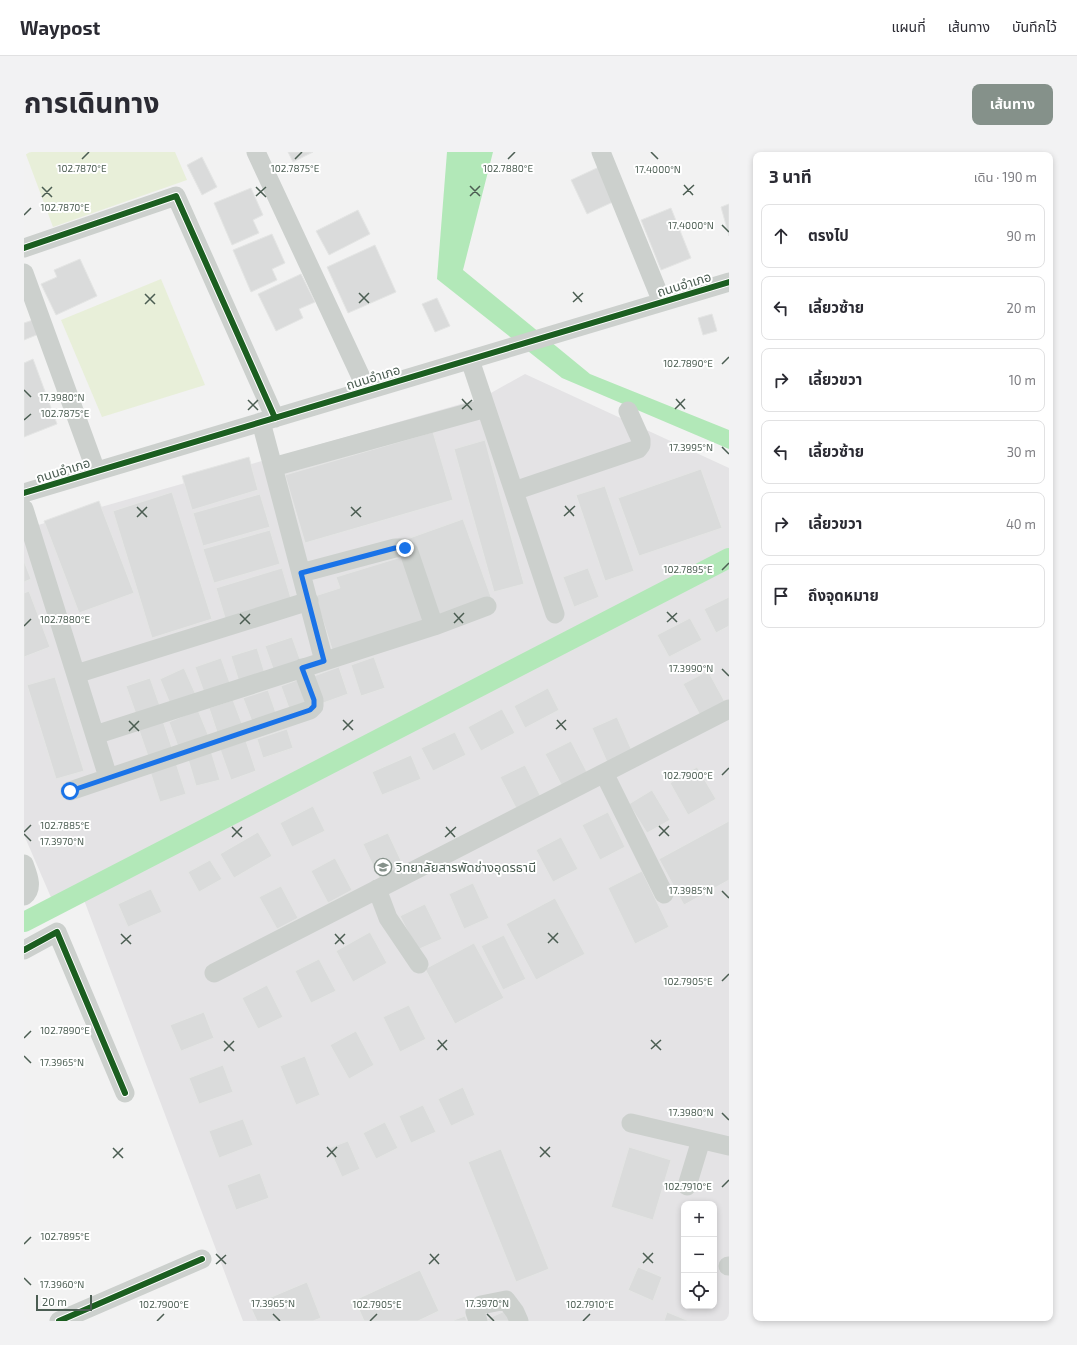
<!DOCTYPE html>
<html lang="th">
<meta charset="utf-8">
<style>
:root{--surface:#fff;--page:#f2f2f3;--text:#2b2b33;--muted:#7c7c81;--line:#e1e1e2;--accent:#85918a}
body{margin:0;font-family:"Exo 2","Noto Sans Thai",sans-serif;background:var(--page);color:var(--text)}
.controls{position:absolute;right:12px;bottom:12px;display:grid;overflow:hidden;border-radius:8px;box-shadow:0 2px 6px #0003}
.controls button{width:36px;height:36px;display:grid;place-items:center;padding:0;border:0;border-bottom:1px solid var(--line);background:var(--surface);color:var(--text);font:20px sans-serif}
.scale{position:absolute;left:12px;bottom:10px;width:56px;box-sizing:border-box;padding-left:4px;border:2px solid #4b5d52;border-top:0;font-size:11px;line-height:14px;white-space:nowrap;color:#4b5d52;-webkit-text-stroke:3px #fff;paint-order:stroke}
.stop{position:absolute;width:12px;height:12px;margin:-9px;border:3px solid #1a73e8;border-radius:50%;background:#fff}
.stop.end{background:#1a73e8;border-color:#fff;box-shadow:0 1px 4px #0008}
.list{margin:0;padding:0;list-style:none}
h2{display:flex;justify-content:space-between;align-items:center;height:52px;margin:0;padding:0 16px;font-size:17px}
h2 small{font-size:13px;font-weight:400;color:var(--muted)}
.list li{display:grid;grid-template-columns:26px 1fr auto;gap:12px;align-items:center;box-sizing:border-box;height:64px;margin:0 8px 8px;padding:0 8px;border:1px solid var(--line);border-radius:8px}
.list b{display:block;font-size:15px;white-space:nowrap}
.list em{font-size:13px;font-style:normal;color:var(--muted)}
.icon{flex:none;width:22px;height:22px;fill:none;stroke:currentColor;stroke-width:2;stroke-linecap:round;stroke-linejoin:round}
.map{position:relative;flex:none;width:705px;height:1169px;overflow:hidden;border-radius:8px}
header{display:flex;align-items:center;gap:24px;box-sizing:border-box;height:56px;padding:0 20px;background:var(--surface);border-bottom:1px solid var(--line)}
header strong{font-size:19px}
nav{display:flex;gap:22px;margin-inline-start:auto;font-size:14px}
.intro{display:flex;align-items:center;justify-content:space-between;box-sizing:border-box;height:96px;padding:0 24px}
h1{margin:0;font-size:28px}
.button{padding:10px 18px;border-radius:8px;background:var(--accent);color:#fff;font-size:14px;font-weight:700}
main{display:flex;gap:24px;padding:0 24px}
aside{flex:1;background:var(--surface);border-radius:8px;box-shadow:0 2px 6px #0003}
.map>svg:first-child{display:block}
.education{fill:#e4e3e5;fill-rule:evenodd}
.green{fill:#e8efd9}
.water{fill:#b2e8b8}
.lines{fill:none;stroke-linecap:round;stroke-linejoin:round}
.canal{stroke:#b2e8b8;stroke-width:20}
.building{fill:#dadbdb;stroke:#e4e5e4}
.minor{stroke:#ccd0cd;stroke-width:19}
.cycleway-casing{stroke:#fff;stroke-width:8}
.cycleway{stroke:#1b5e20;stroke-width:6}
.route{stroke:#1a73e8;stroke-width:5}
.ticks{fill:none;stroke:#4b5d52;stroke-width:1.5}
.labels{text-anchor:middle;stroke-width:4;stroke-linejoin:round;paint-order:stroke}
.street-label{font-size:13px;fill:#4b5d52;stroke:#fff}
.poi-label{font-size:13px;fill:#4b5d52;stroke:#fff;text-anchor:start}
.ticks-label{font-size:10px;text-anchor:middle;fill:#4b5d52;stroke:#fff;stroke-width:4;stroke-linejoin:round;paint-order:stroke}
</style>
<header>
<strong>Waypost</strong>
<nav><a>แผนที่</a><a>เส้นทาง</a><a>บันทึกไว้</a></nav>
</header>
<div class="intro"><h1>การเดินทาง</h1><a class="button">เส้นทาง</a></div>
<main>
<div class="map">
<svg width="705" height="1169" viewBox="0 0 705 1169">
<rect width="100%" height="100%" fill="#f2f2f2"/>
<path class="education" d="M501,222L705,316V1169H219L60,748L32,757L0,683V377L458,246ZM660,1052H690V1154H660Z"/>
<path class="green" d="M1,0H151L163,28L29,75Z
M137,127L181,233L78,265L37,168Z"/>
<path class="water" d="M423,0H469L439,118L566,222L705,278V297L538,226L413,127Z"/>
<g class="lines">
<path class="canal" d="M0,770L705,406"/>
</g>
<path class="building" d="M264,0H289L269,10Z
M178,5L193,35L178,43L163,13Z
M575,15L591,49L563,62L547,28Z
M227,36L239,63L229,68L235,81L208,93L190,51Z
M705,52V84L697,55Z
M647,56L667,106L637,118L617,68Z
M334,58L346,82L305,103L292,79Z
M248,82L261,111L248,117L253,128L227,140L209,98Z
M351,93L372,140L324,161L303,115Z
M56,107L73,144L32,163L17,132L33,125L30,118Z
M277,122L291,150L275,157L279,166L252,179L234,142Z
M413,146L426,174L411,180L398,152Z
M688,162L693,179L679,183L674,166Z
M9,168L15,182L0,188V171Z
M9,207L33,272L0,285V211Z
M409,280L429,348L281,391L261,323Z
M461,288L500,432L470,440L430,297Z
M225,305L234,338L168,358L158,324Z
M677,317L698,376L615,404L594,346Z
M581,334L610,419L581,429L552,343Z
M148,340L188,467L128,486L89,359Z
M236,342L246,375L179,394L169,361Z
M75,349L110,441L55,461L20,369Z
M439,367L467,445L410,465L383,387Z
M246,378L256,412L190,431L179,397Z
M384,403L405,470L309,500L291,444L316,436L312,425Z
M0,409L7,427L0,430Z
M258,416L268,450L202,469L192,436Z
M564,416L575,445L550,455L539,425Z
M5,439L26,495L0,505V441Z
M705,445V474L692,481L680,457Z
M666,466L678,488L645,505L633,483Z
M268,485L278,513L251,522L241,494Z
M233,496L242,525L216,533L207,504Z
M350,505L361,536L337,544L327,513Z
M197,506L207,534L181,543L171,515Z
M315,515L324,542L299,551L290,524Z
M160,516L172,543L147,554L136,527Z
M684,519L701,550L676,563L659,532Z
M31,525L60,619L32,627L3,533Z
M126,526L137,557L113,565L102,534Z
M279,526L288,550L266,559L257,534Z
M524,536L535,558L501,576L490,554Z
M244,538L253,564L229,572L219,546Z
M209,548L220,577L195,586L185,556Z
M478,557L491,581L457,599L444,575Z
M174,558L185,585L155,597L145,570Z
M593,565L608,599L583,610L568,576Z
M139,569L149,599L125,607L115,578Z
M263,577L269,596L239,606L233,587Z
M431,580L442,603L409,619L397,596Z
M222,589L232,619L207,628L196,597Z
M547,589L563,620L538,634L521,602Z
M187,599L196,628L172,634L164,607Z
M387,603L397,627L358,643L348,620Z
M152,611L162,642L136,650L126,619Z
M501,613L517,645L492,656L476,625Z
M673,615L692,647L664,663L646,631Z
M628,638L646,668L623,681L605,652Z
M289,654L301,679L268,695L256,671Z
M584,660L601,695L576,708L558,673Z
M705,669V728L660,753L635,707Z
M234,680L248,704L210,726L196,702Z
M364,681L380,715L355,726L339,692Z
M537,685L554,717L529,730L512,698Z
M311,706L328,738L304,751L287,719Z
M186,708L198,727L175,740L164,720Z
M618,719L645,775L611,792L584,736Z
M449,731L465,766L440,777L425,742Z
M257,734L274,766L253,777L235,745Z
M127,737L138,760L104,775L94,752Z
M531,746L561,802L512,828L482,772Z
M401,752L418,787L393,798L376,764Z
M346,780L363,811L329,830L312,799Z
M480,783L502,827L479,838L457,794Z
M450,791L480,846L431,872L401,817Z
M295,807L312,839L287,851L271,819Z
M243,833L259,865L234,877L218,846Z
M385,853L402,887L376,900L359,865Z
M180,860L190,886L157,899L146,873Z
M332,879L350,913L325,927L306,893Z
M281,904L296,943L272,953L256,914Z
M199,913L209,940L175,952L165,926Z
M439,935L451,963L427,974L414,947Z
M399,953L412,980L387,991L375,964Z
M219,967L229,993L195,1006L185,979Z
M361,970L374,996L352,1007L339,981Z
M324,989L336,1017L318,1025L305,996Z
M605,995L647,1008L629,1068L587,1055Z
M477,997L525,1117L492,1130L444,1010Z
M236,1021L245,1046L212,1058L203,1033Z
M614,1115L638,1125L629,1149L604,1138Z
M396,1118L415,1159L394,1169H340L331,1148Z
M283,1130L297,1166L289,1169H233L226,1154Z
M481,1159L486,1169H464L463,1167Z
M643,1160L665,1169H640Z
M441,1164L443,1169H430V1168Z"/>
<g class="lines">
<path class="minor" d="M232,0L343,238
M577,0L638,150
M0,96L152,44L251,266
M0,121L72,319
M446,208L531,462
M237,270L249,315
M490,339L614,297L617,293V288L604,259
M0,341L705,130
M0,357L84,625
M277,421L371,396H381L385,400L410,474
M300,509L249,315L462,256
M52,522L285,449
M71,583L410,474L463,454
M580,621L640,742
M46,639L286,558L290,554V548L278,516
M0,712C4,723 10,736 0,744
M353,737L364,766L395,812
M0,798L33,780L101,941
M190,821L705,557
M607,971L705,994
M663,1034L677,988
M704,1114H705
M35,1169L178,1107
M454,1169L451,1160L457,1153L482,1148L491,1160L495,1169"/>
<defs>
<path id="cycleway" d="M0,96L152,44L251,266
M0,341L705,130
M0,798L33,780L101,941
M35,1169L178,1107"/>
</defs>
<use href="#cycleway" class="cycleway-casing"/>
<use href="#cycleway" class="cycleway"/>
</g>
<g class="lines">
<path class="route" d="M46,639L286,558L290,554V548L278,516L300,509L277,421L371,396H381"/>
</g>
<path class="ticks" d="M627,0L634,7M58,7L65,0M271,7L278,0M484,7L491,0M660,33L669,43M446,34L456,44M18,35L28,45M232,35L242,45M659,43L670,33M232,44L242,35M446,44L456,34M18,45L28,35M0,63L7,56M698,73L705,80M549,140L558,150M335,141L345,151M121,142L131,152M549,150L559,141M335,151L345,141M121,152L131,142M698,212L705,205M0,238L7,245M438,247L448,258M652,247L661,257M224,248L234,258M438,257L448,248M651,257L661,247M224,258L234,248M0,268L7,262M698,295L705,302M541,354L550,364M113,355L123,365M327,355L337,365M327,364L337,355M540,364L551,354M113,365L123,355M698,418L705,411M643,460L653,470M430,461L439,471M216,462L226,472M643,470L653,461M430,471L440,461M216,472L226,462M0,474L7,467M698,517L705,524M319,568L329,578M533,568L542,578M105,569L115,579M532,577L542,568M319,578L329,568M105,579L115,569M698,623L705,616M635,674L645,684M208,675L218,685M422,675L431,685M0,680L7,673M0,682L7,689M635,684L645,674M208,685L218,675M421,685L432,675M698,739L705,746M524,781L534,791M97,782L107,792M311,782L320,792M524,791L534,781M97,792L107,783M311,792L321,782M698,829L705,822M0,886L7,879M414,888L423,898M627,888L637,898M200,889L210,899M627,897L637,888M413,898L423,888M200,899L210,889M0,904L7,911M698,961L705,968M303,995L312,1005M516,995L526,1005M89,996L99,1006M303,1005L313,995M516,1005L526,995M89,1006L99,996M698,1035L705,1028M0,1092L7,1085M619,1101L629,1111M192,1102L202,1112M406,1102L415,1112M619,1111L629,1101M192,1112L202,1103M405,1112L415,1102M0,1126L7,1133M249,1162L256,1169M463,1162L470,1169M133,1169L140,1162M346,1169L353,1162M559,1169L566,1162"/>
<defs>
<symbol id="university-ring" viewBox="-11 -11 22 22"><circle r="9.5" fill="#fff" stroke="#85918a" stroke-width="1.5"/><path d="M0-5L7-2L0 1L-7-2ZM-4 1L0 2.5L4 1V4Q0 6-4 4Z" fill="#85918a"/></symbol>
</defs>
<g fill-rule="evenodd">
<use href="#university-ring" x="349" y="705" width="20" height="20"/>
</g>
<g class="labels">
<g class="street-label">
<text transform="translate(660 132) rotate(-17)" y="5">ถนนอำเภอ</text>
<text transform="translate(349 225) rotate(-17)" y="5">ถนนอำเภอ</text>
<text transform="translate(39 318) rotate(-17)" y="5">ถนนอำเภอ</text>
</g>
<g class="poi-label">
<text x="372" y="720">วิทยาลัยสารพัดช่างอุดรธานี</text>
</g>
</g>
<g class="ticks-label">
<text x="58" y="20">102.7870°E</text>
<text x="271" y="20">102.7875°E</text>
<text x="484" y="20">102.7880°E</text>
<text x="634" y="21">17.4000°N</text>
<text x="41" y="59">102.7870°E</text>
<text x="667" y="77">17.4000°N</text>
<text x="664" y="215">102.7890°E</text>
<text x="38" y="249">17.3980°N</text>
<text x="41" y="265">102.7875°E</text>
<text x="667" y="299">17.3995°N</text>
<text x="664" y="421">102.7895°E</text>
<text x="41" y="471">102.7880°E</text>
<text x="667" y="520">17.3990°N</text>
<text x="664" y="627">102.7900°E</text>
<text x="41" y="677">102.7885°E</text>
<text x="38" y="693">17.3970°N</text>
<text x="667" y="742">17.3985°N</text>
<text x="664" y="833">102.7905°E</text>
<text x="41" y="882">102.7890°E</text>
<text x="38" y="914">17.3965°N</text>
<text x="667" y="964">17.3980°N</text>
<text x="664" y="1038">102.7910°E</text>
<text x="41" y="1088">102.7895°E</text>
<text x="38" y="1136">17.3960°N</text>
<text x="249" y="1155">17.3965°N</text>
<text x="463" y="1155">17.3970°N</text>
<text x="140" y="1156">102.7900°E</text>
<text x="353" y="1156">102.7905°E</text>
<text x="566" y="1156">102.7910°E</text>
</g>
</svg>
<div class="controls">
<button>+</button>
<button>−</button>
<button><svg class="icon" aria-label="locate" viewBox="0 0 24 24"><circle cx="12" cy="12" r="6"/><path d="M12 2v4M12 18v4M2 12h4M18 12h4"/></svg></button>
</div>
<div class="scale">20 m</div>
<div class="stop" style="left:46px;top:639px"></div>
<div class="stop end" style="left:381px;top:396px"></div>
</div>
<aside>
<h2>3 นาที<small>เดิน · 190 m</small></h2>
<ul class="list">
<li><svg class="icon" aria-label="ahead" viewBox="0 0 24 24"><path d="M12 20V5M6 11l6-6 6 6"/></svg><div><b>ตรงไป</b></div><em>90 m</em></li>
<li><svg class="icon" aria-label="left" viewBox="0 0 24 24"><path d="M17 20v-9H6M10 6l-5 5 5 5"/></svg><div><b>เลี้ยวซ้าย</b></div><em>20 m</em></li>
<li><svg class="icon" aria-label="right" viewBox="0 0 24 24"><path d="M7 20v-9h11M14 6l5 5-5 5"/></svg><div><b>เลี้ยวขวา</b></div><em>10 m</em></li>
<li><svg class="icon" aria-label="left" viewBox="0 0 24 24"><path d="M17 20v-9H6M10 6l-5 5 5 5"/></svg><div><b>เลี้ยวซ้าย</b></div><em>30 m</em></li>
<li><svg class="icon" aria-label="right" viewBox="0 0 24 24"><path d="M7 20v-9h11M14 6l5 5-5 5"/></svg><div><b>เลี้ยวขวา</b></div><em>40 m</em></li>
<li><svg class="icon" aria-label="arrive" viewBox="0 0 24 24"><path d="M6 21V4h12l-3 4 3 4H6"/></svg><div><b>ถึงจุดหมาย</b></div></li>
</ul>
</aside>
</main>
